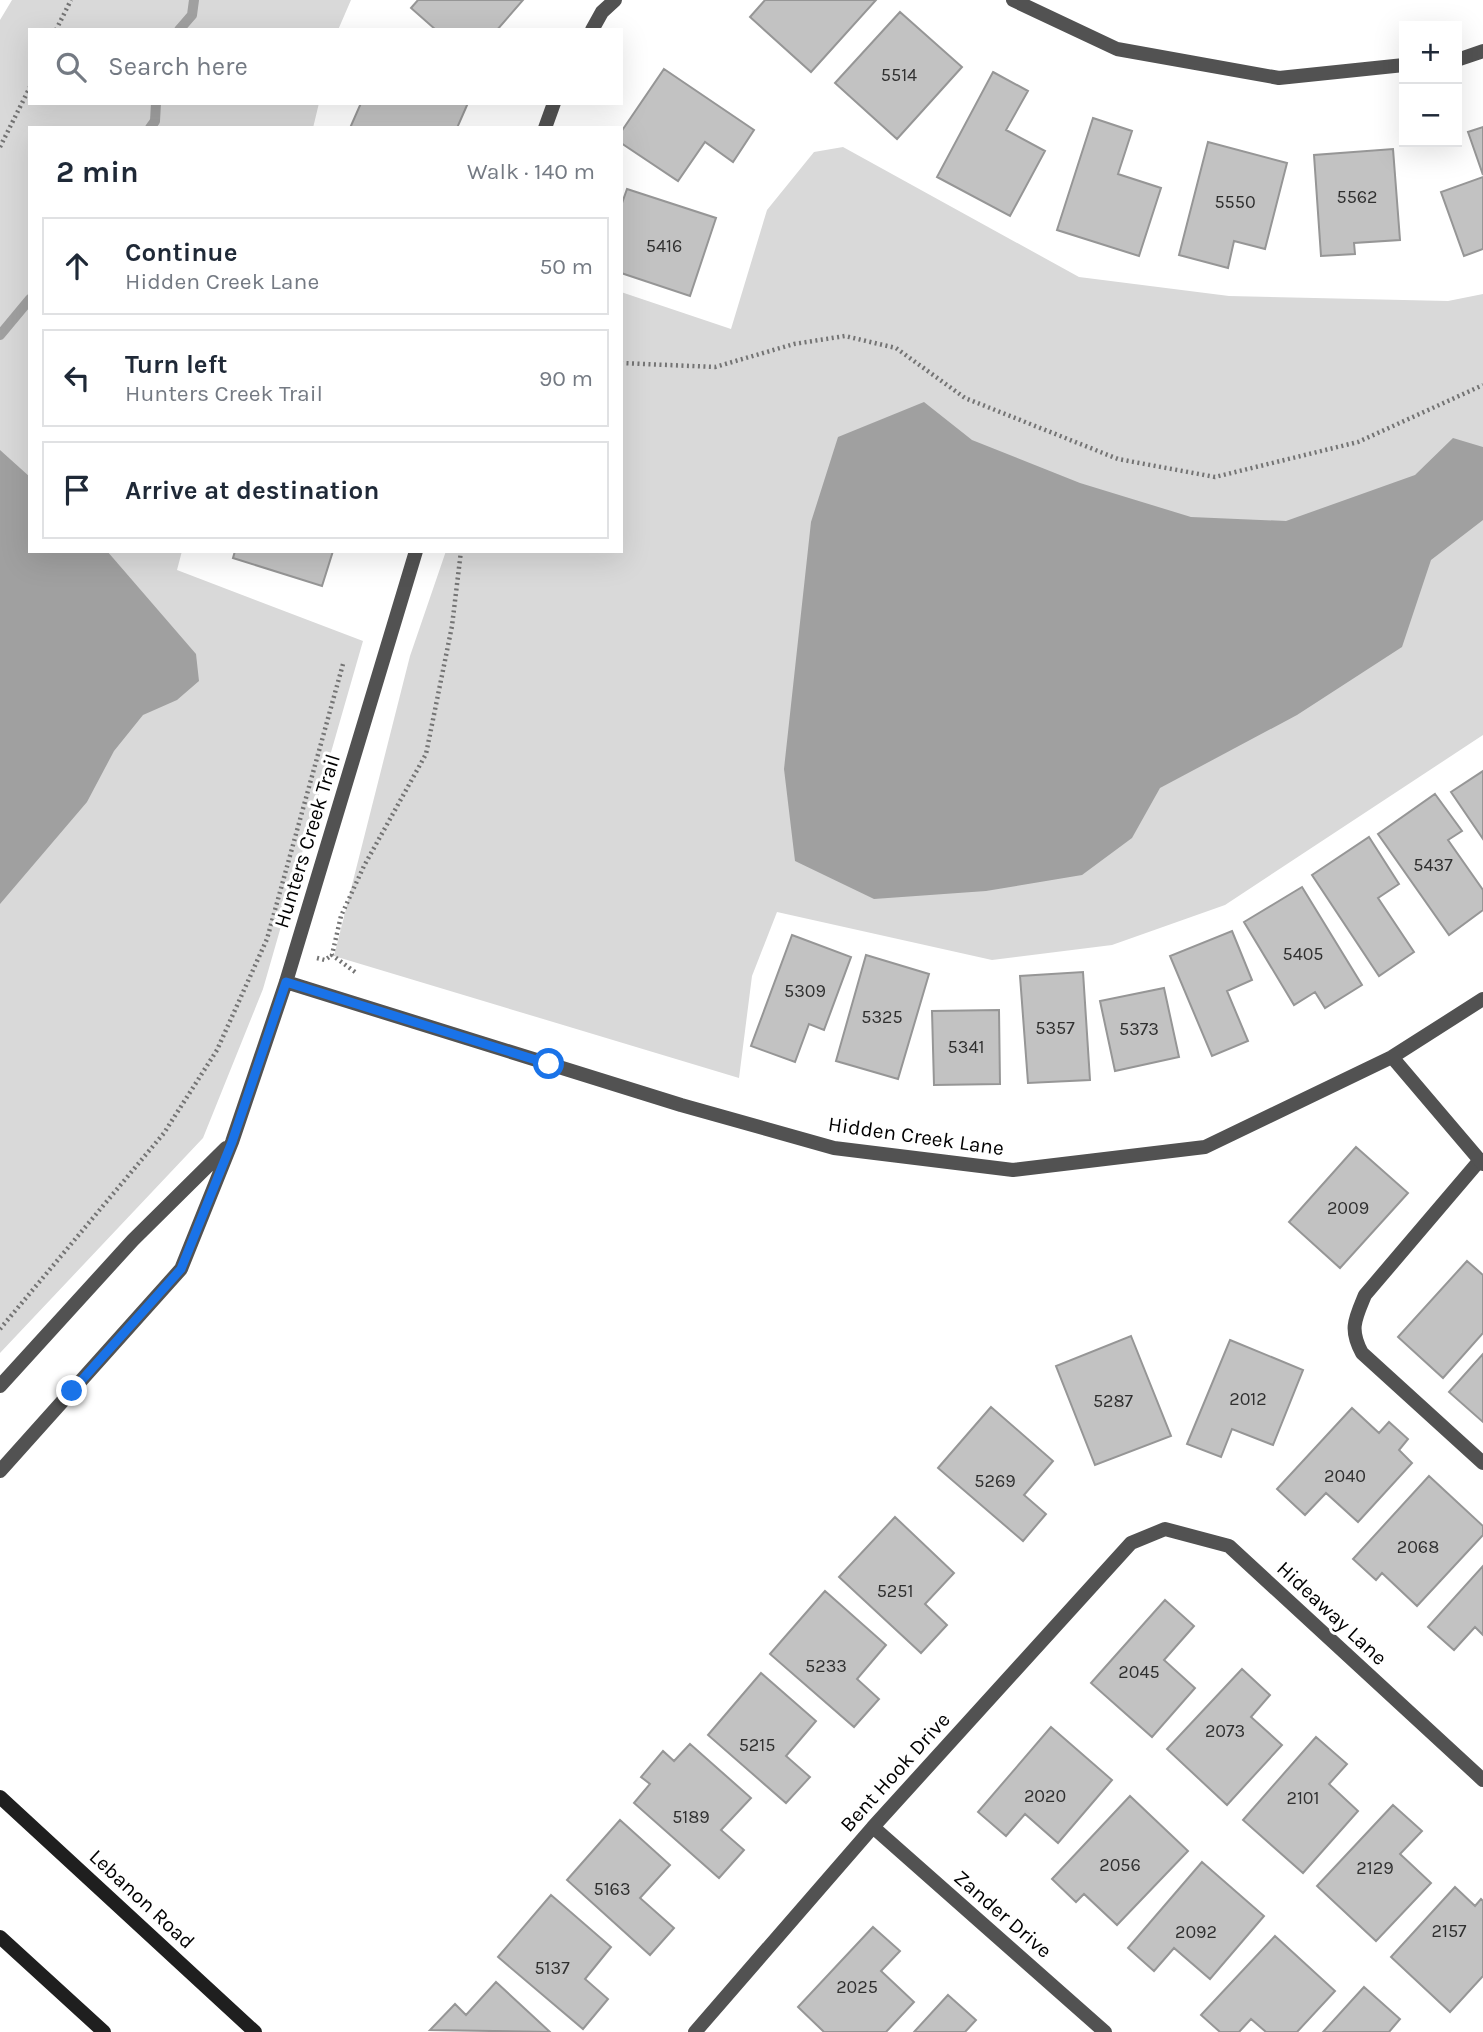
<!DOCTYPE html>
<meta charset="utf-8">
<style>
:root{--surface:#fff;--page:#f6f6f7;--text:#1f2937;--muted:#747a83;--line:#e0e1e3}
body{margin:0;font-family:Karla,sans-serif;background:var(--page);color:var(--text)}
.controls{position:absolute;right:21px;top:21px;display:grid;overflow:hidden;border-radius:0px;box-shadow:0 7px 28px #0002}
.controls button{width:63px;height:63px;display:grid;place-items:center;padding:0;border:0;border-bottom:2px solid var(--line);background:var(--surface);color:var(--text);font:35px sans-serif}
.stop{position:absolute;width:21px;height:21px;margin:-16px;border:5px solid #1a73e8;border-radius:50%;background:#fff}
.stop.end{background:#1a73e8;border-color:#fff;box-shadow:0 2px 7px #0008}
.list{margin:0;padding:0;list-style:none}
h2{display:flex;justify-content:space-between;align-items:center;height:91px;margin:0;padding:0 28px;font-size:30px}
h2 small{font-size:23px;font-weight:400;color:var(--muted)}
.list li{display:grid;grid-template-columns:46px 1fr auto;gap:21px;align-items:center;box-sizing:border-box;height:98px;margin:0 14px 14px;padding:0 14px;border:2px solid var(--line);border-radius:0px}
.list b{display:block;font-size:26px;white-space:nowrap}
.list p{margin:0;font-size:23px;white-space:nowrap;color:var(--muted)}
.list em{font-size:23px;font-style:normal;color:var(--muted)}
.icon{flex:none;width:38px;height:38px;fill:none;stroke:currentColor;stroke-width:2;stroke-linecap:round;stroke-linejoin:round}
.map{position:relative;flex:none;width:1483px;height:2032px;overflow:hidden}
.search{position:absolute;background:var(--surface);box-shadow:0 7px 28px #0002;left:28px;top:28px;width:595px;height:77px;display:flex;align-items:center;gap:18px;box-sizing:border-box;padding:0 24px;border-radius:0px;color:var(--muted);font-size:26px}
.panel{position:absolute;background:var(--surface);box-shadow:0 7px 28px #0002;left:28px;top:126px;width:595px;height:427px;border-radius:0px}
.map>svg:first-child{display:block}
.green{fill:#d9d9d9}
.water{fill:#a0a0a0}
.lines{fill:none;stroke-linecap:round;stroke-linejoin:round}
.stream{stroke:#a0a0a0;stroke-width:10}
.building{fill:#c2c2c2;stroke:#969696;stroke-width:2}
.path{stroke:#747474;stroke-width:4.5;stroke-dasharray:2 3.5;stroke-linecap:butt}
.service{stroke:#525252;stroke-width:14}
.minor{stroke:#525252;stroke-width:14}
.secondary{stroke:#1f1f1f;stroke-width:14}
.route{stroke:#1a73e8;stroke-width:9}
.labels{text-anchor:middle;stroke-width:6;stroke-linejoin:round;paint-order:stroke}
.number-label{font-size:18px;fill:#303030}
.street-label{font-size:21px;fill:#000;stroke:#fff}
</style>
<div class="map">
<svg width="1483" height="2032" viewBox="0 0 1483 2032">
<rect width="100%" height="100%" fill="#fff"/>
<path class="green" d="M12,0H351L338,30H30V103H319L313,128H30V551H182L177,570L363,641L263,989L203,1138L0,1353V20Z
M843,147L1079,277L1229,296L1448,301L1483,294V735L1225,905L1112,945L992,960L777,912L752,976L739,1078L334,956L410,656L446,551H621V292L731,329L767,210L814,152Z"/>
<path class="water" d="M924,402L972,440L1080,483L1191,517L1286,521L1415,475L1453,438L1483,447V520L1431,560L1402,647L1297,715L1160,788L1132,838L1082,875L986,891L874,899L795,861L784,769L811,522L838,437Z
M0,450L30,477V551H107L196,654L199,681L177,700L143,715L114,751L87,802L0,904Z"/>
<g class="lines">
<path class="stream" d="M179,30L192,15L194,0
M150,128L155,121L156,103
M0,335L30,299"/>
</g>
<path class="building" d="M418,0H523L497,30H436L411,8Z
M765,0H876L811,72L750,17Z
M900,12L962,67L897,139L835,83Z
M664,69L754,130L733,162L705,142L678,181L621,143V132Z
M993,72L1028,91L1006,130L1045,151L1010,216L937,177Z
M361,103H468L457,128H350Z
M1093,118L1132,131L1118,174L1161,188L1139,256L1057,230Z
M1483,127V175L1468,132Z
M1208,142L1287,163L1265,249L1234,241L1228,268L1179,255Z
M1393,149L1400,240L1354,243L1355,254L1321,256L1314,155Z
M1483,177V249L1464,256L1441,192Z
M627,189L716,218L690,296L621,273V206Z
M235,551H333L322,586L233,558Z
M1483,771V839L1451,792Z
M1435,794L1462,831L1448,840L1483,890V910L1449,935L1378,834Z
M1369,837L1399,884L1378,898L1414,952L1379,976L1312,875Z
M1302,887L1362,985L1325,1008L1315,992L1294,1005L1244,922Z
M1232,931L1252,980L1227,991L1248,1041L1212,1056L1170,956Z
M792,935L851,957L824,1030L809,1024L795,1062L751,1046Z
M866,955L929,974L898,1079L836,1061Z
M1083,972L1090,1080L1028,1083L1020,976Z
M1164,988L1179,1057L1115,1071L1100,1001Z
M999,1010L1000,1084L934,1085L932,1011Z
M1356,1147L1408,1193L1340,1268L1289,1222Z
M1467,1261L1483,1275V1333L1443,1378L1398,1337Z
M1131,1336L1171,1436L1095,1465L1056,1366Z
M1230,1340L1303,1370L1273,1445L1232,1429L1221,1457L1187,1444Z
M1483,1354V1422L1449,1392Z
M991,1407L1053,1461L1024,1495L1046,1514L1023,1541L938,1468Z
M1352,1408L1379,1433L1389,1422L1408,1439L1399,1450L1412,1463L1358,1522L1326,1493L1305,1515L1277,1489Z
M1429,1476L1483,1526V1535L1417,1606L1382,1573L1376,1580L1353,1559Z
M895,1517L954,1573L925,1604L947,1625L921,1653L839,1577Z
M1483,1566V1635L1475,1627L1454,1650L1428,1627Z
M825,1591L886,1645L857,1679L879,1699L854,1727L770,1654Z
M1165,1600L1194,1626L1164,1660L1195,1688L1152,1737L1091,1683Z
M1242,1669L1270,1695L1251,1717L1282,1745L1227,1805L1167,1749Z
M761,1673L816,1721L786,1756L810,1777L786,1803L708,1735Z
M1051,1727L1112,1780L1058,1843L1025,1814L1006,1836L978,1812Z
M1316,1737L1347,1764L1329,1784L1358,1811L1303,1873L1243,1820Z
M690,1744L751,1798L721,1830L744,1850L719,1878L634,1803L650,1784L641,1777L663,1751L674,1761Z
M1130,1796L1188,1851L1117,1925L1084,1894L1076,1902L1052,1879Z
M1393,1805L1422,1831L1400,1854L1431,1883L1376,1941L1317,1886Z
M620,1820L670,1865L640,1898L674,1928L650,1955L567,1880Z
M1202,1862L1264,1916L1210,1979L1174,1948L1154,1971L1128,1948Z
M1455,1887L1475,1906L1481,1899L1483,1901V1976L1450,2012L1391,1957Z
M551,1895L611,1947L585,1979L608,1999L583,2029L498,1957Z
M873,1927L900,1951L881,1971L914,2002L886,2032H824L798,2007Z
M1275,1936L1335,1991L1297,2032H1266L1251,2019L1239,2032H1220L1201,2015Z
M496,1982L550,2032L430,2030L455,2004L466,2015Z
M1364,1987L1400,2019L1389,2032H1323Z
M948,1995L976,2020L965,2032H914Z"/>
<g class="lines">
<path class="path" d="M56,30L71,0
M0,147L30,87
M621,363L715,367L794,344L845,336L896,348L965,398L1118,459L1215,477L1358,442L1483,385
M317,958L325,960L332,955
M355,972L332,955L341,916L364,866L426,754L452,626L461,551
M0,1329L164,1133L217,1050L267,939L343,664"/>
<path class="service" d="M1480,1160L1365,1295C1355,1319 1349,1329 1362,1353L1483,1463"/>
<path class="minor" d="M1013,0L1117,49L1279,78L1404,65
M592,30L602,12L615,0
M1457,60L1483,51
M545,128L554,103
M286,982L681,1105L834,1148L1013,1170L1205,1147L1392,1057L1483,999
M1392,1057L1483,1164
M0,1386L133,1240L226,1148
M0,1471L181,1269L232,1142L286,982L416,551
M873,1827L1105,2032
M695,2032L873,1827L1131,1543L1165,1529L1229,1546L1483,1780"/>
<path class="secondary" d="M0,1797L255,2032
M0,1937L104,2032"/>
</g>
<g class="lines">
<path class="route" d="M72,1391L181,1269L232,1142L286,982L549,1064"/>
</g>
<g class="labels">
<g class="number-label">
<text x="899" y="81">5514</text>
<text x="1357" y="203">5562</text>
<text x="1235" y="208">5550</text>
<text x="664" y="252">5416</text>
<text x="1433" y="871">5437</text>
<text x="1303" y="960">5405</text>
<text x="805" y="997">5309</text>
<text x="882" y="1023">5325</text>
<text x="1055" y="1034">5357</text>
<text x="1139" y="1035">5373</text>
<text x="966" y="1053">5341</text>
<text x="1348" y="1214">2009</text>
<text x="1248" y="1405">2012</text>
<text x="1113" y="1407">5287</text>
<text x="1345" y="1482">2040</text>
<text x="995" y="1487">5269</text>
<text x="1418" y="1553">2068</text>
<text x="895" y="1597">5251</text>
<text x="826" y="1672">5233</text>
<text x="1139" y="1678">2045</text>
<text x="1225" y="1737">2073</text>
<text x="757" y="1751">5215</text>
<text x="1045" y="1802">2020</text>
<text x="1303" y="1804">2101</text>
<text x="691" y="1823">5189</text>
<text x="1120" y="1871">2056</text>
<text x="1375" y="1874">2129</text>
<text x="612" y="1895">5163</text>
<text x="1449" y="1937">2157</text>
<text x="1196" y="1938">2092</text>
<text x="552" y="1974">5137</text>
<text x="857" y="1993">2025</text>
</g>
<g class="street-label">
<text transform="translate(307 841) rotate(-73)" y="7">Hunters Creek Trail</text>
<text transform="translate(916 1136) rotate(8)" y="7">Hidden Creek Lane</text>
<text transform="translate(1332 1613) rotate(43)" y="7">Hideaway Lane</text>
<text transform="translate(895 1772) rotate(-48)" y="7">Bent Hook Drive</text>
<text transform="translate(142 1899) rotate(43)" y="7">Lebanon Road</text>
<text transform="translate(1003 1914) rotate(41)" y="7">Zander Drive</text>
</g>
</g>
</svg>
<div class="controls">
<button>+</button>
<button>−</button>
</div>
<div class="stop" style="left:549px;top:1064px"></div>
<div class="stop end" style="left:72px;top:1391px"></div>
<div class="search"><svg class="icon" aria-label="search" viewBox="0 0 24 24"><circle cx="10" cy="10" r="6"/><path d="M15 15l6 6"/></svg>Search here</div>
<section class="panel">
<h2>2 min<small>Walk · 140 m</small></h2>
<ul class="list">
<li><svg class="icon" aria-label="ahead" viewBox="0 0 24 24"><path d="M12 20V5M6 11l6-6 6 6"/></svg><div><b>Continue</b><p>Hidden Creek Lane</p></div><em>50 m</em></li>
<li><svg class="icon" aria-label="left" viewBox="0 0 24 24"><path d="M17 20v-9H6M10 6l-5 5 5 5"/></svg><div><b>Turn left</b><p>Hunters Creek Trail</p></div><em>90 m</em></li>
<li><svg class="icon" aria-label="arrive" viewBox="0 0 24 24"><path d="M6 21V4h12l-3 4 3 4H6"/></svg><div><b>Arrive at destination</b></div></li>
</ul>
</section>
</div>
